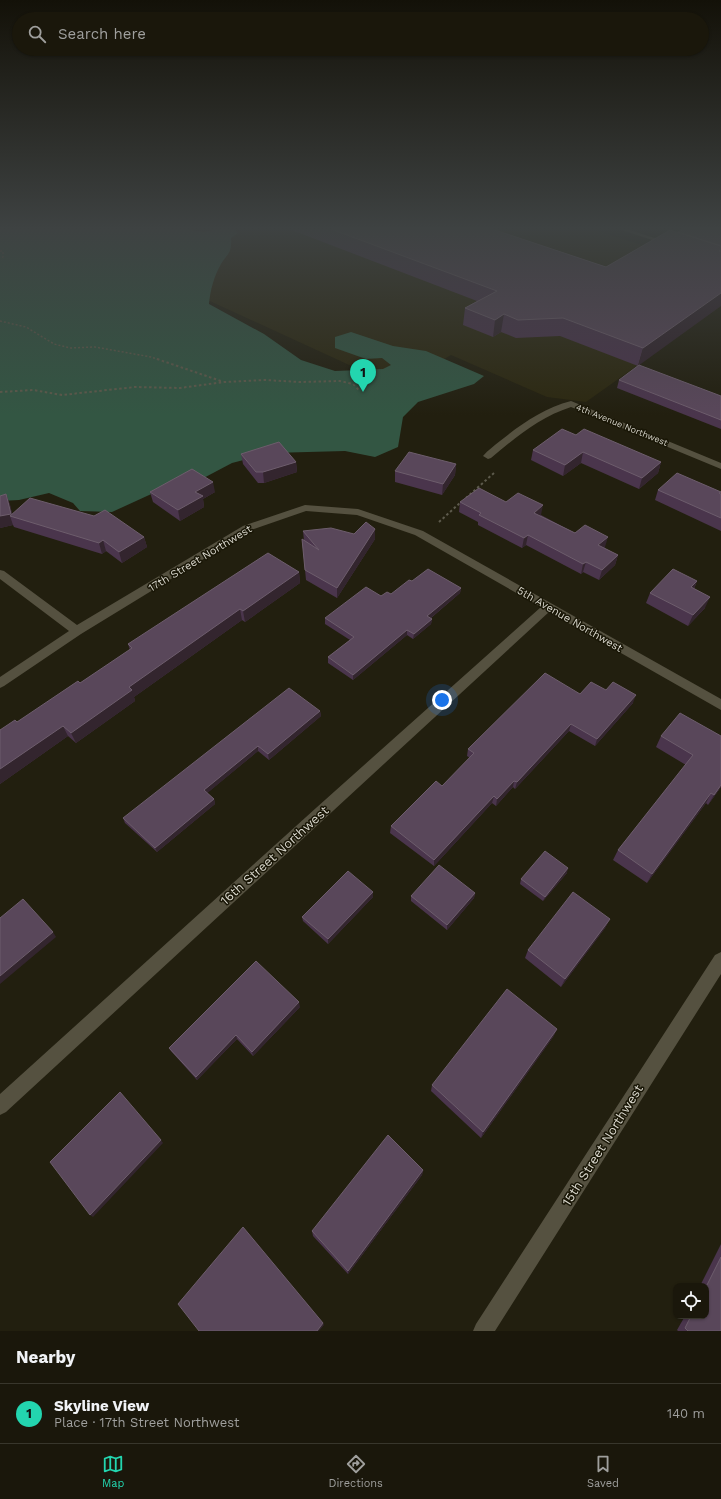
<!DOCTYPE html>
<meta charset="utf-8">
<style>
:root{--surface:#1a170b;--page:#272419;--text:#f1f3f6;--muted:#9f9f9d;--line:#38362c;--accent:#23d5af}
body{margin:0;font-family:"Work Sans",sans-serif;background:var(--page);color:var(--text)}
.controls{position:absolute;right:12px;bottom:12px;display:grid;overflow:hidden;border-radius:8px;box-shadow:0 1px 3px #0004}
.controls button{width:36px;height:36px;display:grid;place-items:center;padding:0;border:0;border-bottom:1px solid var(--line);background:var(--surface);color:var(--text);font:20px sans-serif}
.you{position:absolute;left:442px;top:700px;width:14px;height:14px;margin:-10px;border:3px solid #fff;border-radius:50%;background:#1a73e8;box-shadow:0 0 0 6px #1a73e833}
.badge{display:grid;place-items:center;width:26px;height:26px;border-radius:50%;background:var(--accent);color:#111;font-size:13px;font-weight:700}
.pin{position:absolute;translate:-50% -33px;filter:drop-shadow(0 1px 2px #0008)}
.pin::after{content:'';position:absolute;top:21px;width:14px;height:12px;background:inherit;clip-path:polygon(0 0,100% 0,50% 100%)}
.list{margin:0;padding:0;list-style:none}
h2{display:flex;justify-content:space-between;align-items:center;height:52px;margin:0;padding:0 16px;font-size:17px}
h2 small{font-size:13px;font-weight:400;color:var(--muted)}
.list li{display:grid;grid-template-columns:26px 1fr auto;gap:12px;align-items:center;box-sizing:border-box;height:60px;padding:0 16px;border-top:1px solid var(--line)}
.list b{display:block;font-size:15px;white-space:nowrap}
.list p{margin:0;font-size:13px;white-space:nowrap;color:var(--muted)}
.list em{font-size:13px;font-style:normal;color:var(--muted)}
.icon{flex:none;width:22px;height:22px;fill:none;stroke:currentColor;stroke-width:2;stroke-linecap:round;stroke-linejoin:round}
.map{position:relative;flex:none;width:721px;height:1331px;overflow:hidden}
.search{position:absolute;background:var(--surface);box-shadow:0 1px 3px #0004;left:12px;right:12px;top:12px;height:44px;display:flex;align-items:center;gap:10px;box-sizing:border-box;padding:0 14px;border-radius:22px;color:var(--muted);font-size:15px}
.sheet{height:112px;background:var(--surface)}
nav{display:flex;justify-content:space-around;align-items:center;box-sizing:border-box;height:56px;border-top:1px solid var(--line);background:var(--surface);font-size:11px;color:var(--muted)}
nav a{display:grid;justify-items:center;gap:2px}
nav .on{color:var(--accent)}
.map>svg:first-child{display:block}
.built{fill:#2c2810}
.forest{fill:#335643}
.lines{fill:none;stroke-linecap:round;stroke-linejoin:round}
.path-far1{stroke:#5d5a4c;stroke-width:1.5;stroke-dasharray:2 2;stroke-linecap:butt}
.path{stroke:#5d5a4c;stroke-width:2;stroke-dasharray:2.5 2.5;stroke-linecap:butt}
.minor{fill:#555140;fill-rule:evenodd}
.secondary{fill:#555140;fill-rule:evenodd}
.wall{fill:#4a354c}
.shaded-wall{fill:#33252e}
.building{fill:#59475a;stroke:#6d5d6c}
.labels{text-anchor:middle;stroke-width:3;stroke-linejoin:round;paint-order:stroke}
.far-street-label{font-size:9px;fill:#d9d7cd;stroke:#191606}
.street-label{font-size:11px;fill:#d9d7cd;stroke:#191606}
.near-street-label{font-size:13px;fill:#d9d7cd;stroke:#191606}
</style>
<div class="map">
<svg width="721" height="1331" viewBox="0 0 721 1331">
<rect width="100%" height="100%" fill="#221f0f"/>
<path class="built" d="M173,229H591L721,270V306L586,402L547,397L451,355L397,387L103,252Z"/>
<path class="forest" d="M0,229H184L204,232L217,229H235L238,233L231,238C232,253 228,253 221,264C214,276 210,291 209,304L264,334L301,360L335,371L383,369L391,365L382,358L366,359L335,348V337L351,332L393,346L426,351L484,376L474,384L418,402L403,417L398,447L375,457L345,451L271,453L232,463L196,482L171,485L112,512L80,511L73,503L49,493L19,500L0,501Z"/>
<g class="lines">
<path class="path-far1" d="M0,251H3V257L0,258
M0,321L26,327L54,344L70,348L95,347L151,357L160,360"/>
<path class="path" d="M157,359L221,381
M0,392L33,390L62,395L135,387L180,388L224,382L265,380L300,382L340,381L353,384L360,391
M466,498L494,473
M439,522L461,502"/>
<path class="minor" d="M571,401L721,463V469L571,407C540,417 516,437 491,458L488,459L483,456C488,450 494,446 500,441C521,424 544,408 571,401Z
M305,505L358,509L423,531L721,699V710L549,612L6,1112L0,1115V1094L316,808L541,607L415,535L357,515L306,511L251,530L81,634L4,686L0,688V677L69,631L0,579V570L4,571L77,625L243,526Z
M721,952V974L495,1331H473L476,1324L715,955Z"/>
<path class="secondary" d="M618,229H627L673,244L668,245Z"/>
</g>
<path class="wall" d="M289,229H492L606,267L678,232L638,366L560,336L516,338L501,332L493,337L463,325L465,308L477,301Z
M619,380L721,396V429L617,388Z
M576,435L661,462L658,473L639,489L581,463L563,476L531,460L533,450Z
M241,454L296,462L297,472L264,483H258L243,464Z
M456,464L455,475L442,495L395,482V471Z
M658,490L721,494V531L655,500Z
M150,492H215L203,499L204,507L180,521L153,502Z
M6,494L10,505L12,514L144,537L147,547L122,563L106,551L102,554L14,527L13,525L0,528Z
M460,502H506L541,515L575,533L605,547L604,548L618,555L615,565L599,580L583,572L581,574L526,545L522,548L478,525V522L459,512Z
M303,531L375,539L337,598L306,580L302,539L304,541Z
M299,572L300,583L245,622L242,620L134,697L135,701L76,743L68,736L0,784V730L17,722L80,683L130,650L128,644Z
M412,581L461,588L460,593L431,618L432,619L431,624L413,639L407,635L353,680L328,663V657L350,640L325,624V618L381,596L391,594Z
M697,581L694,589L705,608L688,626L646,603L650,593Z
M606,690L633,703L595,746L569,731L515,789L513,787L496,806L492,803L434,866L390,833L391,826L442,786L470,758L467,756L468,749L580,694Z
M320,711L321,716L269,760L258,751L207,793L214,799L215,804L157,852L125,823L123,818Z
M661,736H721V787L708,805L706,803L647,883L613,860L618,850L686,765L656,747Z
M567,873L543,901L520,884L521,879Z
M373,892V897L328,944L303,921L302,917Z
M475,893L474,898L447,930L411,901V896Z
M610,919L605,928L561,987L525,958L528,950Z
M300,1007L253,1056L237,1039L197,1080L171,1051L169,1048Z
M557,1029L553,1037L481,1138L431,1091L432,1085Z
M423,1170L422,1175L348,1274L313,1236L312,1231Z
M721,1244V1331H678L677,1330L685,1316H706V1286H700Z"/>
<path class="shaded-wall" d="M721,293V306L638,366L643,348Z
M504,314L501,332L493,337L495,320Z
M583,452L581,463L563,476L565,465Z
M296,462L297,472L264,483L263,472Z
M661,462L658,473L639,489L642,478Z
M456,464L455,475L442,495L443,484Z
M213,482L215,492L203,499L204,507L180,521L178,510L195,492Z
M6,494L10,505L13,517L10,516L13,525L0,528V516Z
M543,505L541,515L532,523L534,513Z
M375,529V539L337,598V588Z
M528,535L526,545L522,548L524,538Z
M144,537L147,547L122,563L119,552Z
M608,537L605,547L596,555L598,545Z
M103,540L106,551L102,554L99,543Z
M618,555L615,565L599,580L602,570Z
M586,562L583,572L581,574L583,564Z
M299,572L300,583L245,622L243,611Z
M697,581L693,591L691,587Z
M461,588L460,593L427,621V616Z
M710,597L705,608L688,626L693,615Z
M240,609L242,620L134,697L135,701L76,743L71,733L129,687Z
M432,619L431,624L413,639L414,634Z
M407,630V635L353,680V675Z
M636,695L633,703L595,746L597,739Z
M320,711L321,716L269,760L268,754Z
M571,724L569,731L515,789L517,782Z
M63,726L68,736L0,784V769Z
M258,746V751L205,795L204,790Z
M514,781L513,787L496,806L497,799Z
M721,785V787L708,805L714,795Z
M711,793L706,803L647,883L652,874Z
M494,796L492,803L434,866V860Z
M214,799L215,804L157,852L155,848Z
M568,868L567,873L543,901L545,897Z
M373,892V897L328,944V939Z
M475,893L474,898L447,930V925Z
M610,919L605,928L561,987L565,979Z
M53,932L56,937L0,984V976Z
M299,1002L300,1007L253,1056L252,1052Z
M557,1029L553,1037L481,1138L483,1132Z
M236,1035L237,1039L197,1080L196,1077Z
M161,1140L163,1143L93,1217L90,1215Z
M423,1170L422,1175L348,1274V1271Z
M323,1323L324,1325L319,1331H317Z"/>
<path class="building" d="M331,229H492L606,267L670,230L721,246V250L719,251H721V293L643,348L563,318L518,320L504,314L495,320L465,308L497,291Z
M683,229H721V246L678,232Z
M639,365L721,396V420L619,380Z
M562,429L576,435L584,429L661,462L642,478L583,452L565,465L533,450Z
M279,442L296,462L263,472H256L241,454Z
M409,452L456,464L443,484L395,471Z
M192,469L213,482L195,492L203,496L178,510L150,492Z
M677,473L721,492L719,493L721,494V518L658,490Z
M479,488L506,502L518,493L543,505L534,513L575,533L585,525L608,537L598,545L618,555L602,570L586,562L583,564L528,535L524,538L479,515L481,513L460,502Z
M6,494L11,514L0,516V496Z
M30,498L94,516L105,510L144,537L119,552L103,540L99,543L10,516Z
M366,522L375,529L337,588L305,570L302,539L319,550L303,531L331,528L354,534Z
M268,553L299,572L243,611L240,609L129,687L132,690L71,733L63,726L0,769V730L15,720L17,722L78,681L80,683L132,648L128,644Z
M428,569L461,588L427,616L432,619L414,634L407,630L353,675L328,657L354,637L325,618L366,587L381,596L387,592L391,594L409,580L412,581Z
M673,569L697,581L691,587L710,597L693,615L650,593Z
M545,673L580,694L591,682L606,690L613,682L636,695L597,739L571,724L517,782L514,781L497,799L494,796L434,860L391,826L436,781L442,786L474,753L468,749Z
M289,688L320,711L268,754L258,746L204,790L214,799L155,848L123,818Z
M680,713L721,736V785L714,795L711,793L652,874L618,850L693,755L661,736Z
M545,851L568,868L545,897L521,879Z
M439,865L475,893L447,925L411,896Z
M348,871L373,892L328,939L302,917Z
M573,892L610,919L565,979L528,950Z
M23,899L53,932L0,976V918Z
M256,961L299,1002L252,1052L236,1035L196,1077L169,1048Z
M507,989L557,1029L483,1132L432,1085Z
M120,1092L161,1140L90,1215L50,1162Z
M388,1135L423,1170L348,1271L312,1231Z
M243,1227L323,1323L317,1331H199L178,1304Z
M721,1257V1331H688L685,1328L691,1316H706V1287Z"/>
<linearGradient id="sky" x2="0" y2="1"><stop stop-color="#131108"/><stop offset="0.55" stop-color="#3e4242"/><stop offset="1" stop-color="#3e4242" stop-opacity="0"/></linearGradient>
<rect width="721" height="415" fill="url(#sky)"/>
<g class="labels">
<g class="far-street-label">
<text transform="translate(622 425) rotate(22)" y="3">4th Avenue Northwest</text>
</g>
<g class="street-label">
<text transform="translate(200 558) rotate(-31)" y="4">17th Street Northwest</text>
<text transform="translate(570 619) rotate(30)" y="4">5th Avenue Northwest</text>
</g>
<g class="near-street-label">
<text transform="translate(274 855) rotate(-42)" y="5">16th Street Northwest</text>
<text transform="translate(602 1145) rotate(-58)" y="5">15th Street Northwest</text>
</g>
</g>
</svg>
<div class="controls">
<button><svg class="icon" aria-label="locate" viewBox="0 0 24 24"><circle cx="12" cy="12" r="6"/><path d="M12 2v4M12 18v4M2 12h4M18 12h4"/></svg></button>
</div>
<div class="you"></div>
<div class="pin badge" style="left:363px;top:392px">1</div>
<div class="search"><svg class="icon" aria-label="search" viewBox="0 0 24 24"><circle cx="10" cy="10" r="6"/><path d="M15 15l6 6"/></svg>Search here</div>
</div>
<section class="sheet">
<h2>Nearby<small></small></h2>
<ul class="list">
<li><span class="badge">1</span><div><b>Skyline View</b><p>Place · 17th Street Northwest</p></div><em>140 m</em></li>
</ul>
</section>
<nav>
<a class="on"><svg class="icon" aria-label="map" viewBox="0 0 24 24"><path d="M3 6l6-2 6 2 6-2v14l-6 2-6-2-6 2zM9 4v14M15 6v14"/></svg>Map</a>
<a><svg class="icon" aria-label="directions" viewBox="0 0 24 24"><path d="M12 3l9 9-9 9-9-9zM9 14v-3h6M13 9l2 2-2 2"/></svg>Directions</a>
<a><svg class="icon" aria-label="saved" viewBox="0 0 24 24"><path d="M7 4h10v16l-5-4-5 4z"/></svg>Saved</a>
</nav>
